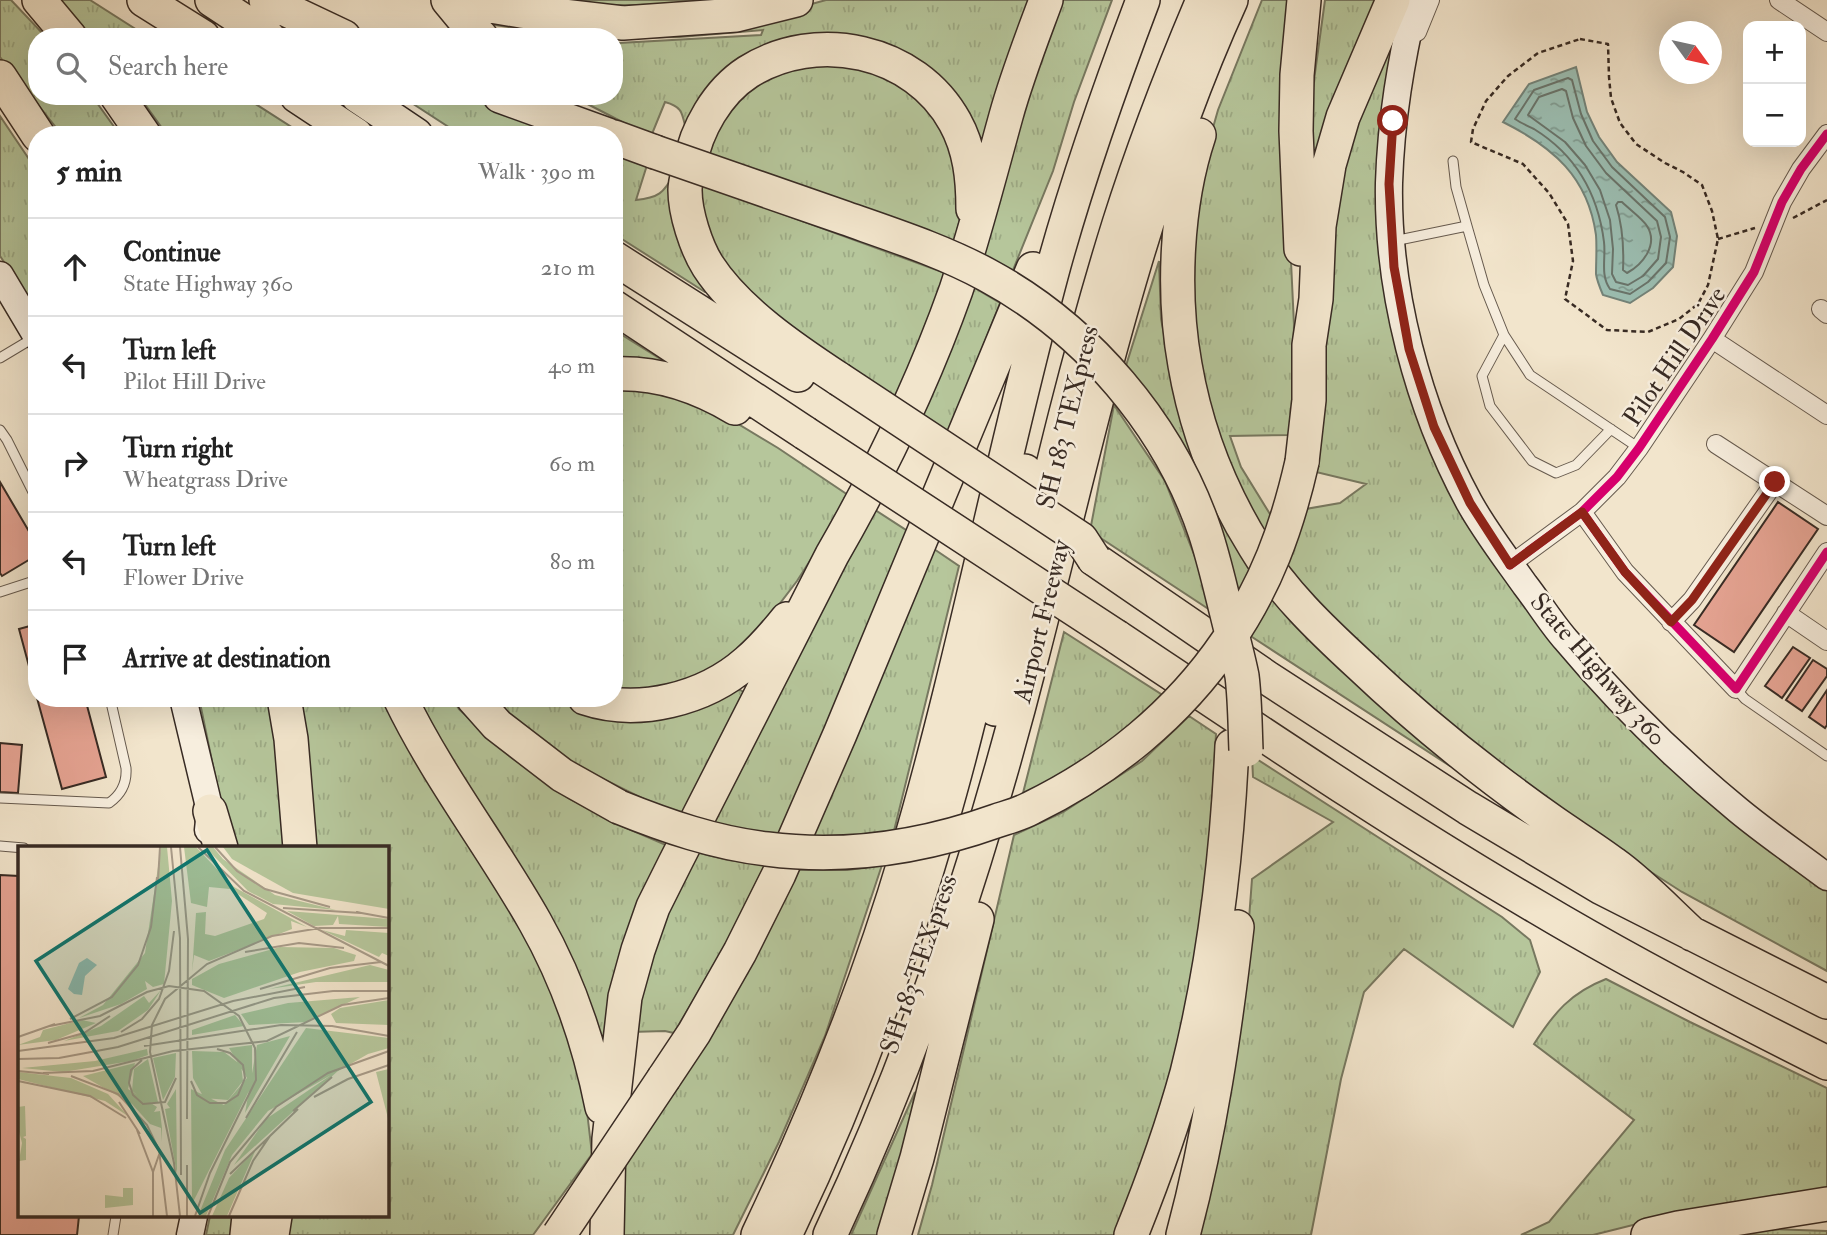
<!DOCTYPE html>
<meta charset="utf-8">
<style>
:root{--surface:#fff;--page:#f2f2f2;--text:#222;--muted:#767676;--line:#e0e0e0}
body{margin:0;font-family:"IM FELL Double Pica",serif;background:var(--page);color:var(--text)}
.controls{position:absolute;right:21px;top:21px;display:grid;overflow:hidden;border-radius:14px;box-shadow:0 7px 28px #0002}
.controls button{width:63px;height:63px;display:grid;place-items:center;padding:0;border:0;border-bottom:2px solid var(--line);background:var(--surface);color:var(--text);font:35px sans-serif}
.compass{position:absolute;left:1659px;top:21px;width:63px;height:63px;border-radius:50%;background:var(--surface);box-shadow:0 7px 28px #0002;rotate:123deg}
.stop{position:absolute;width:21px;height:21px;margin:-16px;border:5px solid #8f2418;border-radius:50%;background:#fff}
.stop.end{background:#8f2418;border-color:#fff;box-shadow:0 2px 7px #0008}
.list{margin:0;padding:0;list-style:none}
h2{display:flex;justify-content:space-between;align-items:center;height:91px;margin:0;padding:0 28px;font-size:30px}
h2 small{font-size:23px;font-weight:400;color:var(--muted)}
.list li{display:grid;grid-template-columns:46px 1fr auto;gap:21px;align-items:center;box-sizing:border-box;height:98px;padding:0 28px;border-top:2px solid var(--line)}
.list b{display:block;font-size:26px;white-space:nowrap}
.list p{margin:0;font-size:23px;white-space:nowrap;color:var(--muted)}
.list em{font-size:23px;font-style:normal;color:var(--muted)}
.icon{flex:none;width:38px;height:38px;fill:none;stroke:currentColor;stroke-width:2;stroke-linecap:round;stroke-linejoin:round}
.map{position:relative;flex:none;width:1827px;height:1235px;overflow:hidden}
.search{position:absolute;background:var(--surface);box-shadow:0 7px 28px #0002;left:28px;top:28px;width:595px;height:77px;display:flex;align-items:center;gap:18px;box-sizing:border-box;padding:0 24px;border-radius:28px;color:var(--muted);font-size:26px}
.panel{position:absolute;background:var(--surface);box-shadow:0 7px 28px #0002;left:28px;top:126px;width:595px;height:581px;border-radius:28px}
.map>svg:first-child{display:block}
.grass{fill:url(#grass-tufts);stroke:#777860;stroke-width:2}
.water{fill:url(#water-ripples);stroke:#74847a;stroke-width:2}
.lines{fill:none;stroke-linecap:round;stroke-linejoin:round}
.shore{stroke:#6a756c;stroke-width:2}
.building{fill:#e5a392;stroke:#382b24;stroke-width:2}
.lane-casing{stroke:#665a4e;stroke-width:11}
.street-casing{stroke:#665a4e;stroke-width:20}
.secondary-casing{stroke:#382b24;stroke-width:29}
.highway-casing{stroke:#382b24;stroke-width:36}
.path{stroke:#382b24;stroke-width:2.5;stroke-dasharray:5 3.5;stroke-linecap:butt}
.lane{stroke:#f7eede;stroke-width:9}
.street{stroke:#f7eede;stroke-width:18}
.secondary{stroke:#f7eede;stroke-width:26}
.highway{stroke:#f2e5cc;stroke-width:33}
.highway-bridge-casing{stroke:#382b24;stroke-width:36;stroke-linecap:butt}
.highway-bridge{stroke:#f2e5cc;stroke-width:33}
.cycleway-casing{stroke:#f7eede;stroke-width:13}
.cycleway{stroke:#d6006c;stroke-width:9}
.route{stroke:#8f2418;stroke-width:9}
.labels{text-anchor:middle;stroke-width:5;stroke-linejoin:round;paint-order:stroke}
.street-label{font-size:26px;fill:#382b24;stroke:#f7eede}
.inset-road{fill:none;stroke:#a89b89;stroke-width:2}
.view{fill:#0f766e;fill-opacity:0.15;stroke:#0f766e;stroke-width:3.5}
.inset-edge{fill:none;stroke:#382b24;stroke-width:3.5}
</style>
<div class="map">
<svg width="1827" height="1235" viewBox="0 0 1827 1235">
<defs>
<pattern id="grass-tufts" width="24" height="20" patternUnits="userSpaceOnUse" patternTransform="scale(1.75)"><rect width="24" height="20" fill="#b6c69b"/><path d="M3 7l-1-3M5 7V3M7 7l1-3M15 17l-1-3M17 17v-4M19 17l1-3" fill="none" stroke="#9daa85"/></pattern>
<pattern id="water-ripples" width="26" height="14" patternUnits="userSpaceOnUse" patternTransform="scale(1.75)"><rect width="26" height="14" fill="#9cbfb3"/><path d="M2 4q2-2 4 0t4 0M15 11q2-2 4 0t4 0" fill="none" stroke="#809b91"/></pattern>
</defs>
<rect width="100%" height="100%" fill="#f2e5cc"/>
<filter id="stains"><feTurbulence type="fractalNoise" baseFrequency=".00286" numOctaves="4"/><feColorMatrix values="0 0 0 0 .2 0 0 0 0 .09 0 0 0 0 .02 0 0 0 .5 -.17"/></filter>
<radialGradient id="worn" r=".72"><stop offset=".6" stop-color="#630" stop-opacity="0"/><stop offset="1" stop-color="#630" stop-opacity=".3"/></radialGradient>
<path class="grass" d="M0,0H11L46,37H37V96H92L120,135H62L0,57Z
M62,0H90L148,37H92L61,2Z
M562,0H706C661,5 606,9 562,0Z
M826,0H1036L980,169L955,105L818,40L686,130C682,113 683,107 665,102L652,134L630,126L572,96H614V63L619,43L761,35L763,30L680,37L616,38L543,32L481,23L471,12L779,13Z
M1056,0H1112L1074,102L1053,171L1011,275L978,256Z
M1262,0H1294L1284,113L1294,325L1291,435L1230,436L1241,467L1273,519L1265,537L1223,458L1192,345L1197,184L1218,110Z
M1325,0H1387L1308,182L1311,102Z
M1398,32L1385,268L1505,576L1827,889V971L1682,892L1609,845L1460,737L1283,573L1306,509L1340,503L1366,484L1316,472L1326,371L1325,287L1340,173L1355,116Z
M794,64L873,65L939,116L964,194L959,223L953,245L703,152L709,138L748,86Z
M139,96H243L304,135H167Z
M401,96H463L566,135H461Z
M0,116L37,171V315L23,290L0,256Z
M614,152L647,165L636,200C658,198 664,193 674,174L712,291L705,292L614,234Z
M698,183L945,273L898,406L738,286L707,239Z
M1159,261L1161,319L1171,369L1257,560L1237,600L1124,372Z
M968,284L1000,303L946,440L915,418Z
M614,330L662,360L660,367L614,365Z
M614,386L658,390L710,407L778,448L851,497L797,581L743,652L667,690L614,693Z
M1114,405L1165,481L1197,562L1210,610L1090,531Z
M869,506L909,532L778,840L702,824Z
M931,547L959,566L893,835L810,840Z
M1274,589L1455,760L1450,766L1249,635Z
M1064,632L1164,696L1132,728L1090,758L1022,797Z
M730,684L745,693L682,818L549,752L490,698H562L575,705Z
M199,698H270L287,848H230Z
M297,698H387L513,912L553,987L584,1086L592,1154L533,1235H286L289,1216H387V848H310Z
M415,698H452L459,709L511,757L568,798L622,826L666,845L602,1043Z
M1189,716L1216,734L1205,921L1162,1118L1114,1235H918L932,1185L1014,835L1063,812L1142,761Z
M1252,756L1502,917L1530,940L1540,972L1513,1027L1404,949L1364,992L1341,1079L1311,1235H1200L1222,1132L1242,1013L1252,879L1333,822L1253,777Z
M687,850L728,860L765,865L724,948L674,1033L665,1031L631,1032L630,1002Z
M882,865L825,1036L779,1142L733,1235H620L618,1177L678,1083L794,870H848Z
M1606,979L1690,1022L1827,1088V1193L1701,1208L1593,1235H1521L1549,1222L1634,1120L1534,1044C1554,1013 1570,993 1606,979Z
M915,1092L911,1117L883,1235H851Z
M210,1216H242L240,1235H206Z
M1767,1229L1827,1231V1235H1710Z"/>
<path class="water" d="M1576,67L1587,112L1599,137L1617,162L1671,212L1677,236L1673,267L1653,288L1630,303L1603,295C1600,288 1597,281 1596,274C1596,261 1597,248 1596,235C1588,177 1553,147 1503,122L1529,84Z"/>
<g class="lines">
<path class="shore" d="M1568,78L1572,80L1581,114L1593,141L1612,167L1665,217L1670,237L1666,263L1648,282L1630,294L1610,289C1600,275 1606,258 1604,242C1598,194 1576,155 1534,129C1528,126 1521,123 1515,119L1534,90Z
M1562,89L1566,91L1573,118L1586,146L1606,173L1657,221L1661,237L1658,259L1643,276L1628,285L1616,282L1612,274L1613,249L1610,220L1600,190L1585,165L1565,142L1528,115L1539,97Z
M1618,202H1622C1629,209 1643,219 1647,226C1659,245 1642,265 1627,273L1623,270C1624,248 1623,227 1616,205Z"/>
</g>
<path class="building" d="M0,482L37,545V555L2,576L0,573Z
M1778,502L1818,529L1734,652L1694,625Z
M37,624V696L19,629Z
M1793,647L1810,658L1782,698L1765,686Z
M1813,660L1827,669V676L1802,711L1786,700Z
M1827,690V725L1825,728L1809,717Z
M37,698H85L106,777L62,789Z
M0,743L22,745L18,793L0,792Z
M0,875L19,876V1216H79L77,1235H0Z"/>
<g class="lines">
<defs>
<path id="lane" d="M1453,161L1456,187L1467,226
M1394,241L1467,226L1484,285L1504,335L1530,375L1639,448
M1504,335L1482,376L1490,406L1532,461L1556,473L1576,465L1611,429
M0,358L35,337
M0,430L7,440L37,500
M0,592L37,580
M1736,689L1745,699L1827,756
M0,798L109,803C122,794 127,783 126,768L110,698
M0,846L24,848
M113,1235L116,1216"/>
<path id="street" d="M1779,0L1827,32
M1417,32L1430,0
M1821,309L1827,314
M1712,339L1827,415
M1716,444L1827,516
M1582,512L1625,572L1736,689L1827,552
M1510,565L1582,512L1617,477L1639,448L1712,339L1754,272L1782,202L1801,169L1827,134
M1786,613L1827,641
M1671,622L1692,600L1775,482"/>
<path id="secondary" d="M1415,0C1401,62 1391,119 1389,183C1387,290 1418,408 1469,502C1485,531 1506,558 1525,585C1539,603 1551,623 1566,640C1618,702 1676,759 1738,810C1767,834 1798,855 1827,877
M0,275L37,337
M183,698L210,811L208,830
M190,1235L194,1216"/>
<path id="highway" d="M39,0L70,37
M144,0L203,37
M212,0L268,37
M266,0L344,37
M448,0L467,23L481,37
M455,0L521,11L623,23L736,15L796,0
M0,77L38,135
M117,96L144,135
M297,96L356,135
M358,96L416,135
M500,96L608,135
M1199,135C1176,204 1172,293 1185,365C1196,429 1220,491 1255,547C1282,592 1321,629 1360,665C1420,722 1485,774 1553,822C1573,836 1594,849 1614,864C1642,884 1667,911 1692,934
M614,137L655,152
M1301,249L1296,131L1297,75L1304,0
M614,258L798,375
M614,307L805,433
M614,374C657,372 698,386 735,408
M839,379C795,350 737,311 708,266C696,247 685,213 685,190C685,182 688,173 690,164C696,130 717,92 748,72C816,29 915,49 955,122C970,149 973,179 973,209
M1302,462L1309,400V345L1316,299L1319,226L1329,165L1343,117L1393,0
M1094,559L1266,677L1468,808L1602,888L1827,1002
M1117,637C1255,729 1393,823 1537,907C1631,963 1729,1014 1827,1063
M284,698L291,739L300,848
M400,698C438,777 492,846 535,922C568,980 589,1042 602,1107
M473,698L497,725L562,775L619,807
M585,698C638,716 705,699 747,662C762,649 775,634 787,619
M995,709C1034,547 1069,384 1119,224C1143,148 1172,73 1203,0
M210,811L221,848
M664,1078L694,1033L740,952L779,874L840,734L1033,269
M247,1235L249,1216
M272,1235L275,1216
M607,1235L609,1139L625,997L638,950L653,907L675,863L832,555C881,470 923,383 956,290C975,233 990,174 1006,116C1017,76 1032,38 1046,0
M758,1235C817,1111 868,985 907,853C964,659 1001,460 1054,265C1079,175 1110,87 1143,0
M785,1235C849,1103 900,964 941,823C975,707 999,589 1025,471
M830,1235C918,1048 981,856 1032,656C1089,435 1136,209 1231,0
M894,1235L917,1158L977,919
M1131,1235C1152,1183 1172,1128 1187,1073C1214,966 1227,856 1232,746
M1183,1235C1210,1134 1225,1031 1237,927
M1648,1235L1678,1228L1827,1204"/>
</defs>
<use href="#lane" class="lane-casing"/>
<use href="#street" class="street-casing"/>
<use href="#secondary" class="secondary-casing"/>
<use href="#highway" class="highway-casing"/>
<path class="path" d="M1580,39L1608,44L1609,77L1611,98L1620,123L1636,144L1665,163L1683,172L1702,185L1712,211L1718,239L1708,285L1698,304L1679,319L1648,332L1607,330L1565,299L1573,261L1568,224L1549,193L1523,164L1471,142L1473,129L1486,101L1508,76L1538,53Z
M1793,218L1827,200
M1718,239L1755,228"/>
<use href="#lane" class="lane"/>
<use href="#street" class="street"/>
<use href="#secondary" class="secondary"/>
<use href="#highway" class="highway"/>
<defs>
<path id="highway-bridge" d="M655,152C718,174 782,196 845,218C893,235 943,251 987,275C1087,329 1169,425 1205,532C1214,559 1220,587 1227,614C1232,635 1238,656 1242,676C1245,700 1245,726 1246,750
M839,379L1081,539L1094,559
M805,433L1117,637
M619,807C666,826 715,843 767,849C844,859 923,847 996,821C1008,817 1020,814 1031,808C1109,770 1178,714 1227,642C1266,586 1287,528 1302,462
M559,1235L664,1078"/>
</defs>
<use href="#highway-bridge" class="highway-bridge-casing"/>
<use href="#highway-bridge" class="highway-bridge"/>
<defs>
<path id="cycleway" d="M1582,512L1625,572L1736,689L1827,552
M1510,565L1582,512L1617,477L1639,448L1712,339L1754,272L1782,202L1801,169L1827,134"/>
</defs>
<use href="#cycleway" class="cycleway-casing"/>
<use href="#cycleway" class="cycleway"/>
</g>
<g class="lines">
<path class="route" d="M1393,121L1389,184L1394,267L1409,349L1434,427L1470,503L1510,565L1582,512L1625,572L1671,622L1692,600L1775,482"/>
</g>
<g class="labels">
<g class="street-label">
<text transform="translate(1674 356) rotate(-56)" y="9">Pilot Hill Drive</text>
<text transform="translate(1067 417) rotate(-76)" y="9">SH 183 TEXpress</text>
<text transform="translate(1041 621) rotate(-76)" y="9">Airport Freeway</text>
<text transform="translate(1599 669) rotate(49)" y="9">State Highway 360</text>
<text transform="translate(918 964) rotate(-71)" y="9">SH 183 TEXpress</text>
</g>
</g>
<g transform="translate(18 846)">
<rect width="371" height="371" fill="#f2e5cc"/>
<path d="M143,1H149L154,55L146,138L135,141L127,135L129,143L103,158L61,172L85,159L127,107ZM166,1H178L216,41L289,81L273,75L274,83L191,115L176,109L174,126L178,67L188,66L187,88L197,90L246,73L249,67L212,43L191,41L189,61L173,57ZM187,1H195L205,13L257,49L318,64L255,58L230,45ZM269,65L371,73V81L321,78L320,70L315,79L296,80ZM304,84L327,90L328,84L371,87V110L364,107L361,111ZM262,101L316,102L338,109L336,115L282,126L206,152L174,139V133L201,118ZM352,119L371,124V136H298L251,143ZM143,144L130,164L100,185L46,195L83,180L126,150L131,157ZM342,151L289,176L231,179L223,168L270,157ZM371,154V179L318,177L313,168L322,162ZM217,169L226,180L174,189V184ZM64,174L78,177L38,194L0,199L22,191L25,184ZM288,182L371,192V202L350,208L250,265L214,309L188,370H180L207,304ZM272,190L227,267L239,199ZM234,199V239L174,358L173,243L206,259L229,232L211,202ZM129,203L130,209L113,215L45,226L4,222L77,215ZM174,205L206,206L223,219L225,235L210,254L186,252L175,232ZM158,207L157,231L145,254L135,212ZM130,213L140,256L131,257L114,245L116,223ZM117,217L110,243L139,261L136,266L142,265L144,282L143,296V282L132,278L114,258L65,230ZM322,223L216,319L248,273ZM371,223V276L358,226ZM0,226L53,232L90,248L110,270L87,255L0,233ZM158,243L159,328L147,263L152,262L149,258ZM7,260L8,290L5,291L8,293V323V314L1,315L4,297L0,282V261ZM238,303L209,370H194L211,332ZM105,342H115V359L87,362V349L105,351Z" fill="#b6c69b"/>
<path d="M205,1H371V63L275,47L214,13Z" fill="#b6c69b"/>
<path d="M69,112L79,119L67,130L64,149L56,148L50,143L61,117Z" fill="#9cbfb3"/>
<path class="inset-road" d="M153,1L162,92L163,329M162,1L170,93L169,273M180,1L226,45L371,120M197,1L219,25L247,43L312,61M140,34L142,1M265,62L343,67M338,66L371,72M227,106L281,97L326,102M242,143L312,122L363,116M52,173L94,151L120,119L133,81L139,31M32,180L82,170L129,146L151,140L186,145L221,170L237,202L238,234L192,327L177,370M103,186L124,173L141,153L151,125L156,85M0,191L37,178M30,197L66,187L92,170M126,200L263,179L314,180L371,190M0,205L96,192L215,155L287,141M0,213L41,212L100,201L256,152L315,145H371M124,214L113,224L111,237L115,249L125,258L147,256L158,232M0,225L31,228M25,227L75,225L155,205L249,195L324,159L371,152M53,230L100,248L129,279L141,304L149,370M0,235L72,250L108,272M173,235L179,249L192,257H208L220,249L227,232L225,219L212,207L199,203M296,251L330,233L371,219M101,256L122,288M275,265L314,231M228,272L279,186M119,284L135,326V370M169,319V370M135,326L142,306M212,328L252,290M162,370L156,317L132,206L134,179L147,153L189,118L254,90L302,82H371M190,370L212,316L258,261L310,227L371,205M211,370L235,315L252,290L280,263"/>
<path class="view" d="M189,4L353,256L182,367L18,115Z"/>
<rect width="371" height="371" class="inset-edge"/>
</g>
<rect width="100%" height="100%" filter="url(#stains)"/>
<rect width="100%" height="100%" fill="url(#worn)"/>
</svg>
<div class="controls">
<button>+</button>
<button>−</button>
</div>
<svg class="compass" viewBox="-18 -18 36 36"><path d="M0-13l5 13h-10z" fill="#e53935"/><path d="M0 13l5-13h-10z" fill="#767676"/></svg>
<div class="stop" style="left:1393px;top:121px"></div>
<div class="stop end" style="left:1775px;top:482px"></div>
<div class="search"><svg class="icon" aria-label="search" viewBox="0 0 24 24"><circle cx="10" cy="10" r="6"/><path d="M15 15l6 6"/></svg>Search here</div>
<section class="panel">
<h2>5 min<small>Walk · 390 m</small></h2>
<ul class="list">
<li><svg class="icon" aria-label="ahead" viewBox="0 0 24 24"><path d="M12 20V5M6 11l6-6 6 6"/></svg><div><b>Continue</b><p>State Highway 360</p></div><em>210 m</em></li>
<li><svg class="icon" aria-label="left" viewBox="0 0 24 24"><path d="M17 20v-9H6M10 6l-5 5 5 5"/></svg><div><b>Turn left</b><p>Pilot Hill Drive</p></div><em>40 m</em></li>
<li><svg class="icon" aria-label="right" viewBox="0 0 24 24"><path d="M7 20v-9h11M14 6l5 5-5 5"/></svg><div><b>Turn right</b><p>Wheatgrass Drive</p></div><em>60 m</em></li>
<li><svg class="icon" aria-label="left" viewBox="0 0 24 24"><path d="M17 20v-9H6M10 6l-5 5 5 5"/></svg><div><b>Turn left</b><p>Flower Drive</p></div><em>80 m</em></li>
<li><svg class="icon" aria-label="arrive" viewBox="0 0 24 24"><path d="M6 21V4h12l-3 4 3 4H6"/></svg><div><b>Arrive at destination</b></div></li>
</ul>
</section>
</div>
